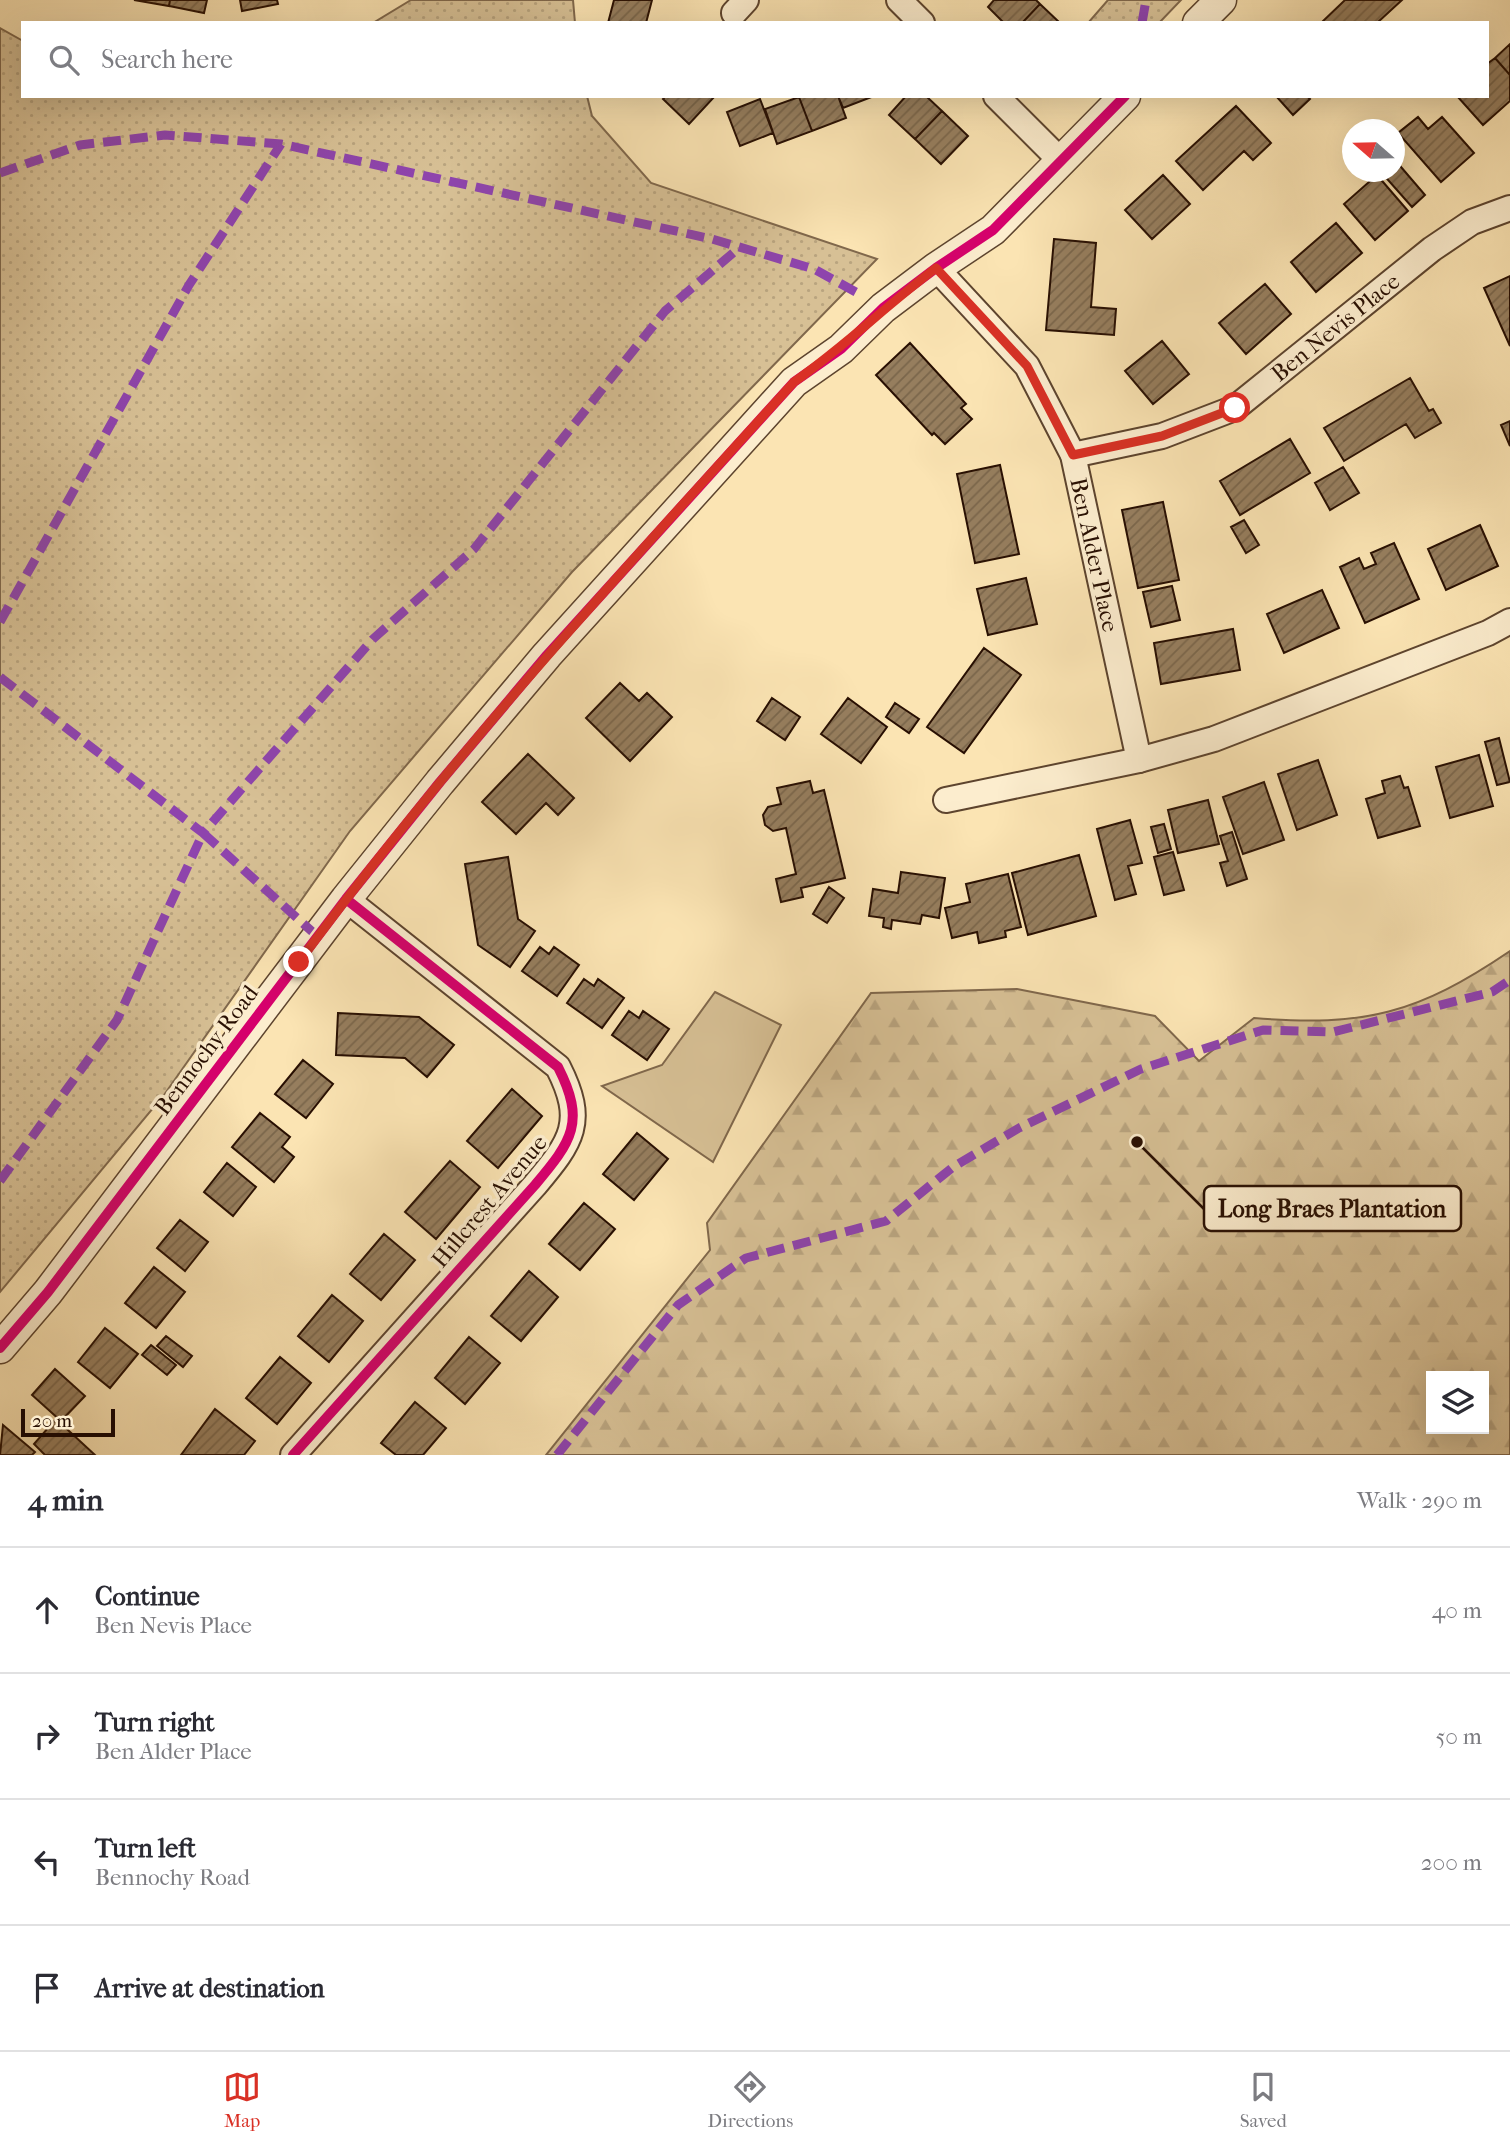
<!DOCTYPE html>
<meta charset="utf-8">
<style>
:root{--surface:#fff;--page:#f2f2f3;--text:#2b2b33;--muted:#7c7c81;--line:#e1e1e2;--accent:#d93025}
body{margin:0;font-family:"IM FELL French Canon",serif;background:var(--page);color:var(--text)}
.controls{position:absolute;right:21px;bottom:21px;display:grid;overflow:hidden;border-radius:0px;box-shadow:0 7px 28px #0002}
.controls button{width:63px;height:63px;display:grid;place-items:center;padding:0;border:0;border-bottom:2px solid var(--line);background:var(--surface);color:var(--text);font:35px sans-serif}
.compass{position:absolute;left:1342px;top:119px;width:63px;height:63px;border-radius:50%;background:var(--surface);box-shadow:0 7px 28px #0002;rotate:290deg}
.scale{position:absolute;left:21px;bottom:18px;width:94px;box-sizing:border-box;padding-left:7px;border:4px solid #280f02;border-top:0;font-size:19px;line-height:24px;white-space:nowrap;color:#280f02;-webkit-text-stroke:5px #fcedce;paint-order:stroke}
.stop{position:absolute;width:21px;height:21px;margin:-16px;border:5px solid #d93025;border-radius:50%;background:#fff}
.stop.end{background:#d93025;border-color:#fff;box-shadow:0 2px 7px #0008}
.list{margin:0;padding:0;list-style:none}
h2{display:flex;justify-content:space-between;align-items:center;height:91px;margin:0;padding:0 28px;font-size:30px}
h2 small{font-size:23px;font-weight:400;color:var(--muted)}
.list li{display:grid;grid-template-columns:46px 1fr auto;gap:21px;align-items:center;box-sizing:border-box;height:126px;padding:0 28px;border-top:2px solid var(--line)}
.list b{display:block;font-size:26px;white-space:nowrap}
.list p{margin:0;font-size:23px;white-space:nowrap;color:var(--muted)}
.list em{font-size:23px;font-style:normal;color:var(--muted)}
.icon{flex:none;width:38px;height:38px;fill:none;stroke:currentColor;stroke-width:2;stroke-linecap:round;stroke-linejoin:round}
.map{position:relative;flex:none;width:1510px;height:1455px;overflow:hidden}
.search{position:absolute;background:var(--surface);box-shadow:0 7px 28px #0002;left:21px;right:21px;top:21px;height:77px;display:flex;align-items:center;gap:18px;box-sizing:border-box;padding:0 24px;border-radius:0px;color:var(--muted);font-size:26px}
.sheet{height:595px;background:var(--surface)}
nav{display:flex;justify-content:space-around;align-items:center;box-sizing:border-box;height:98px;border-top:2px solid var(--line);background:var(--surface);font-size:19px;color:var(--muted)}
nav a{display:grid;justify-items:center;gap:4px}
nav .on{color:var(--accent)}
.map>svg:first-child{display:block}
.grass{fill:url(#grass-dots);stroke:#80684c;stroke-width:2}
.forest{fill:url(#forest-firs);stroke:#80684c;stroke-width:2;fill-rule:evenodd}
.park{fill:#d7c095;stroke:#80684c;stroke-width:2}
.building{fill:url(#building-hatch);stroke:#280f02;stroke-width:2}
.lines{fill:none;stroke-linecap:round;stroke-linejoin:round}
.minor-casing{stroke:#5d442e;stroke-width:28}
.tertiary-casing{stroke:#5d442e;stroke-width:33}
.minor{stroke:#fcedce;stroke-width:24}
.tertiary{stroke:#fcedce;stroke-width:30}
.quiet{stroke:#8e44ad;stroke-width:9;stroke-dasharray:18 9;stroke-linecap:butt}
.cycleway-casing{stroke:#fcedce;stroke-width:15}
.cycleway{stroke:#d6006c;stroke-width:10}
.route{stroke:#d93025;stroke-width:9}
.labels{text-anchor:middle;stroke-width:7;stroke-linejoin:round;paint-order:stroke}
.street-label{font-size:23px;fill:#280f02;stroke:#fcedce}
.leader{fill:none;stroke:#280f02;stroke-width:2.5}
.callout-dot{fill:#280f02;stroke:#fcedce;stroke-width:2.5}
.callout{fill:#fcedce;stroke:#280f02;stroke-width:2.5}
.callout-label{font-size:24px;text-anchor:middle;font-weight:bold;fill:#280f02}
</style>
<div class="map">
<svg width="1510" height="1455" viewBox="0 0 1510 1455">
<defs>
<pattern id="grass-dots" width="8" height="8" patternUnits="userSpaceOnUse" patternTransform="scale(1.75)"><rect width="8" height="8" fill="#d7c095"/><path d="M2 2h.1M6 6h.1" fill="none" stroke="#b9a47f" stroke-width="1.8" stroke-linecap="round"/></pattern>
<pattern id="forest-firs" width="22" height="20" patternUnits="userSpaceOnUse" patternTransform="scale(1.75)"><rect width="22" height="20" fill="#d7c095"/><path d="M5 1l3.5 6h-7zM16 11l3.5 6h-7z" fill="#b9a47f"/></pattern>
<pattern id="building-hatch" width="6" height="6" patternUnits="userSpaceOnUse" patternTransform="scale(1.75)"><rect width="6" height="6" fill="#967e5e"/><path d="M-1 1l2-2M0 6l6-6M5 7l2-2" fill="none" stroke="#7a664b"/></pattern>
</defs>
<rect width="100%" height="100%" fill="#fbe4b3"/>
<filter id="stains"><feTurbulence type="fractalNoise" baseFrequency=".00286" numOctaves="4"/><feColorMatrix values="0 0 0 0 .2 0 0 0 0 .09 0 0 0 0 .02 0 0 0 .5 -.17"/></filter>
<radialGradient id="worn" r=".72"><stop offset=".6" stop-color="#630" stop-opacity="0"/><stop offset="1" stop-color="#630" stop-opacity=".3"/></radialGradient>
<path class="grass" d="M411,0H573L575,23H373Z
M1108,0H1181L1159,23H1088Z
M0,28L23,41V96H587L592,116L651,183L877,259L572,572L350,831L164,1095L0,1292Z"/>
<path class="forest" d="M1510,951V1455H546L710,1250L707,1223L871,993L1017,989L1155,1016L1199,1061L1254,1018C1365,1027 1417,1014 1510,951ZM1431,1376H1484V1429H1431Z"/>
<path class="park" d="M715,992L781,1025L713,1162L602,1086L662,1065Z"/>
<path class="building" d="M134,0H170L169,6Z
M170,0H207L204,13L169,6Z
M240,0H277L278,4L242,11Z
M614,0H652L646,23H608Z
M994,0H1036L1040,4L1022,23H1004L988,7Z
M1345,0H1402L1377,23H1321Z
M1040,4L1060,23H1022Z
M1510,44V75L1495,58Z
M1495,58L1510,75V101L1483,125L1457,96H1487V64Z
M666,96H715L689,124L663,99Z
M838,96H874L843,108Z
M838,96L846,118L812,131L799,97Z
M906,96H926L942,111L915,139L889,115Z
M1276,96H1307L1310,99L1293,115Z
M799,97L812,131L777,144L765,109Z
M760,99L773,133L740,146L727,112Z
M1236,106L1271,143L1253,160L1244,151L1203,190L1176,161Z
M942,111L968,136L941,164L915,139Z
M1418,117L1428,129L1442,117L1474,153L1441,182L1398,133Z
M1395,160L1425,195L1412,207L1381,172H1394Z
M1163,175L1190,204L1152,239L1125,210Z
M1377,175L1408,211L1375,240L1344,204Z
M1336,223L1362,253L1316,292L1291,262Z
M1054,239L1096,243L1091,307L1116,309L1114,335L1046,330Z
M1510,276V346L1484,288Z
M1265,284L1291,314L1246,354L1219,323Z
M1162,341L1189,374L1153,404L1125,371Z
M910,343L966,404L961,408L972,419L945,444L934,433L932,435L876,375Z
M1410,378L1429,411L1433,409L1441,423L1415,438L1406,424L1344,461L1324,428Z
M1510,421V446L1501,425Z
M1290,439L1310,473L1240,515L1220,481Z
M1000,465L1019,554L975,563L957,474Z
M1343,467L1359,493L1330,510L1315,483Z
M1163,502L1179,580L1138,588L1122,510Z
M1244,520L1259,545L1246,553L1231,527Z
M1480,525L1498,566L1446,590L1428,549Z
M1394,543L1419,599L1365,623L1340,567L1359,558L1364,569L1376,564L1371,553Z
M1026,578L1037,624L988,635L977,589Z
M1172,586L1180,620L1151,627L1143,592Z
M1322,590L1339,628L1284,653L1267,614Z
M1233,629L1240,670L1161,684L1154,643Z
M984,648L1021,675L964,753L927,727Z
M620,683L639,701L647,693L672,717L630,761L586,718Z
M772,698L800,717L785,740L757,721Z
M848,698L887,727L861,763L821,734Z
M895,703L919,719L909,733L886,717Z
M1499,738L1510,782L1497,785L1485,742Z
M528,754L574,798L558,815L546,803L516,834L482,802Z
M1479,755L1493,806L1450,818L1436,767Z
M1318,760L1337,815L1297,830L1278,774Z
M1400,776L1404,788L1408,787L1420,826L1378,838L1366,799L1385,793L1382,781Z
M810,781L813,793L824,790L845,878L801,888L803,897L781,902L776,879L796,874L786,828L773,831L765,825L763,815L768,807L781,804L777,788Z
M1264,782L1284,840L1243,854L1223,797Z
M1208,800L1219,844L1178,853L1168,810Z
M1130,820L1142,863L1128,866L1136,894L1115,900L1097,829Z
M1164,824L1171,849L1158,853L1151,827Z
M1232,832L1247,879L1227,886L1220,863L1228,861L1220,836Z
M1173,852L1184,890L1164,895L1154,857Z
M1079,855L1096,916L1028,935L1012,873Z
M508,857L518,919L535,931L510,967L478,945L465,864Z
M901,872L945,878L939,918L922,915L920,924L892,920L891,929L883,927L884,918L869,916L873,889L898,893Z
M1008,874L1021,927L1005,931L1006,937L979,943L977,932L952,938L945,908L970,902L966,884Z
M829,887L844,898L827,923L813,914Z
M540,947L549,954L554,947L579,965L557,996L522,971Z
M584,979L594,986L598,979L624,998L602,1028L567,1003Z
M629,1011L639,1018L643,1011L669,1029L647,1060L612,1035Z
M338,1013L419,1017L454,1045L427,1077L405,1058L336,1055Z
M303,1060L333,1084L306,1118L275,1094Z
M512,1089L542,1116L498,1168L467,1141Z
M260,1113L290,1137L282,1147L294,1157L274,1182L232,1147Z
M637,1133L668,1159L634,1200L603,1174Z
M450,1161L480,1187L436,1239L405,1212Z
M227,1163L256,1187L233,1216L204,1192Z
M584,1203L615,1229L580,1270L549,1244Z
M180,1220L208,1242L185,1271L157,1248Z
M384,1234L415,1260L381,1300L350,1274Z
M154,1267L185,1292L156,1328L125,1303Z
M529,1271L558,1297L521,1341L491,1316Z
M332,1295L363,1321L329,1362L298,1336Z
M105,1328L138,1354L110,1388L78,1362Z
M166,1336L192,1356L183,1367L157,1346Z
M469,1337L500,1363L465,1404L435,1378Z
M151,1345L176,1365L167,1375L142,1355Z
M280,1357L311,1383L277,1424L246,1398Z
M55,1369L85,1396L61,1421L32,1395Z
M415,1402L446,1428L423,1455H396L381,1443Z
M215,1409L255,1441L244,1455H181Z
M56,1419L95,1455H45L34,1444Z
M3,1425L35,1452L32,1455H0Z"/>
<g class="lines">
<defs>
<g id="minor">
<path d="M899,0L922,23"/>
<path d="M734,13L746,0"/>
<path d="M996,96L1062,162"/>
<path id="s1" d="M936,268L1027,366L1073,455L1139,760"/>
<path id="s2" d="M1073,455L1162,436L1235,408L1432,249L1472,222L1510,208"/>
<path d="M946,800L1139,760L1214,739L1488,633L1510,621"/>
<path d="M293,1455L535,1185C572,1141 586,1122 558,1067L346,899"/>
</g>
<path id="tertiary" d="M1198,23L1221,0
M0,1348L48,1292L346,899L440,782L547,655L794,382L841,349L883,308L936,268L993,230L1125,96"/>
</defs>
<use href="#minor" class="minor-casing"/>
<use href="#tertiary" class="tertiary-casing"/>
<use href="#minor" class="minor"/>
<use href="#tertiary" class="tertiary"/>
<path class="quiet" d="M1142,23L1146,0
M0,173L80,145L165,135L281,144L712,239L814,269L863,296
M0,622L189,285L281,144
M0,677L203,833L373,639L474,549L665,311L740,247
M0,1181L117,1020L203,833L317,936
M557,1455L678,1305L746,1258L886,1221L953,1167L1019,1128L1141,1069L1263,1030L1333,1032L1492,992L1510,980"/>
<defs>
<path id="cycleway" d="M0,1348L48,1292L346,899L440,782L547,655L794,382L841,349L883,308L936,268L993,230L1125,96
M293,1455L535,1185C572,1141 586,1122 558,1067L346,899"/>
</defs>
<use href="#cycleway" class="cycleway-casing"/>
<use href="#cycleway" class="cycleway"/>
</g>
<g class="lines">
<path class="route" d="M299,962C450,757 623,570 794,382C844,347 887,305 936,268L1027,366L1073,455L1162,436L1235,408"/>
</g>
<g class="labels">
<g class="street-label">
<text dy="8" stroke="none"><textPath href="#s2" startOffset="298">Ben Nevis Place</textPath></text>
<text dy="8" stroke="none"><textPath href="#s1" startOffset="336">Ben Alder Place</textPath></text>
<text transform="translate(206 1050) rotate(-53)" y="8">Bennochy Road</text>
<text transform="translate(489 1201) rotate(-50)" y="8">Hillcrest Avenue</text>
</g>
</g>
<path class="leader" d="M1137 1142L1204 1209"/>
<circle class="callout-dot" cx="1137" cy="1142" r="7"/>
<rect class="callout" x="1204" y="1186" width="257" height="45" rx="7"/>
<g class="callout-label">
<text x="1332" y="1217">Long Braes Plantation</text>
</g>
<rect width="100%" height="100%" filter="url(#stains)"/>
<rect width="100%" height="100%" fill="url(#worn)"/>
</svg>
<div class="controls">
<button><svg class="icon" aria-label="layers" viewBox="0 0 24 24"><path d="M12 4l9 5-9 5-9-5zM3 14l9 5 9-5"/></svg></button>
</div>
<svg class="compass" viewBox="-18 -18 36 36"><path d="M0-13l5 13h-10z" fill="#e53935"/><path d="M0 13l5-13h-10z" fill="#7c7c81"/></svg>
<div class="scale">20 m</div>
<div class="stop" style="left:1235px;top:408px"></div>
<div class="stop end" style="left:299px;top:962px"></div>
<div class="search"><svg class="icon" aria-label="search" viewBox="0 0 24 24"><circle cx="10" cy="10" r="6"/><path d="M15 15l6 6"/></svg>Search here</div>
</div>
<section class="sheet">
<h2>4 min<small>Walk · 290 m</small></h2>
<ul class="list">
<li><svg class="icon" aria-label="ahead" viewBox="0 0 24 24"><path d="M12 20V5M6 11l6-6 6 6"/></svg><div><b>Continue</b><p>Ben Nevis Place</p></div><em>40 m</em></li>
<li><svg class="icon" aria-label="right" viewBox="0 0 24 24"><path d="M7 20v-9h11M14 6l5 5-5 5"/></svg><div><b>Turn right</b><p>Ben Alder Place</p></div><em>50 m</em></li>
<li><svg class="icon" aria-label="left" viewBox="0 0 24 24"><path d="M17 20v-9H6M10 6l-5 5 5 5"/></svg><div><b>Turn left</b><p>Bennochy Road</p></div><em>200 m</em></li>
<li><svg class="icon" aria-label="arrive" viewBox="0 0 24 24"><path d="M6 21V4h12l-3 4 3 4H6"/></svg><div><b>Arrive at destination</b></div></li>
</ul>
</section>
<nav>
<a class="on"><svg class="icon" aria-label="map" viewBox="0 0 24 24"><path d="M3 6l6-2 6 2 6-2v14l-6 2-6-2-6 2zM9 4v14M15 6v14"/></svg>Map</a>
<a><svg class="icon" aria-label="directions" viewBox="0 0 24 24"><path d="M12 3l9 9-9 9-9-9zM9 14v-3h6M13 9l2 2-2 2"/></svg>Directions</a>
<a><svg class="icon" aria-label="saved" viewBox="0 0 24 24"><path d="M7 4h10v16l-5-4-5 4z"/></svg>Saved</a>
</nav>
